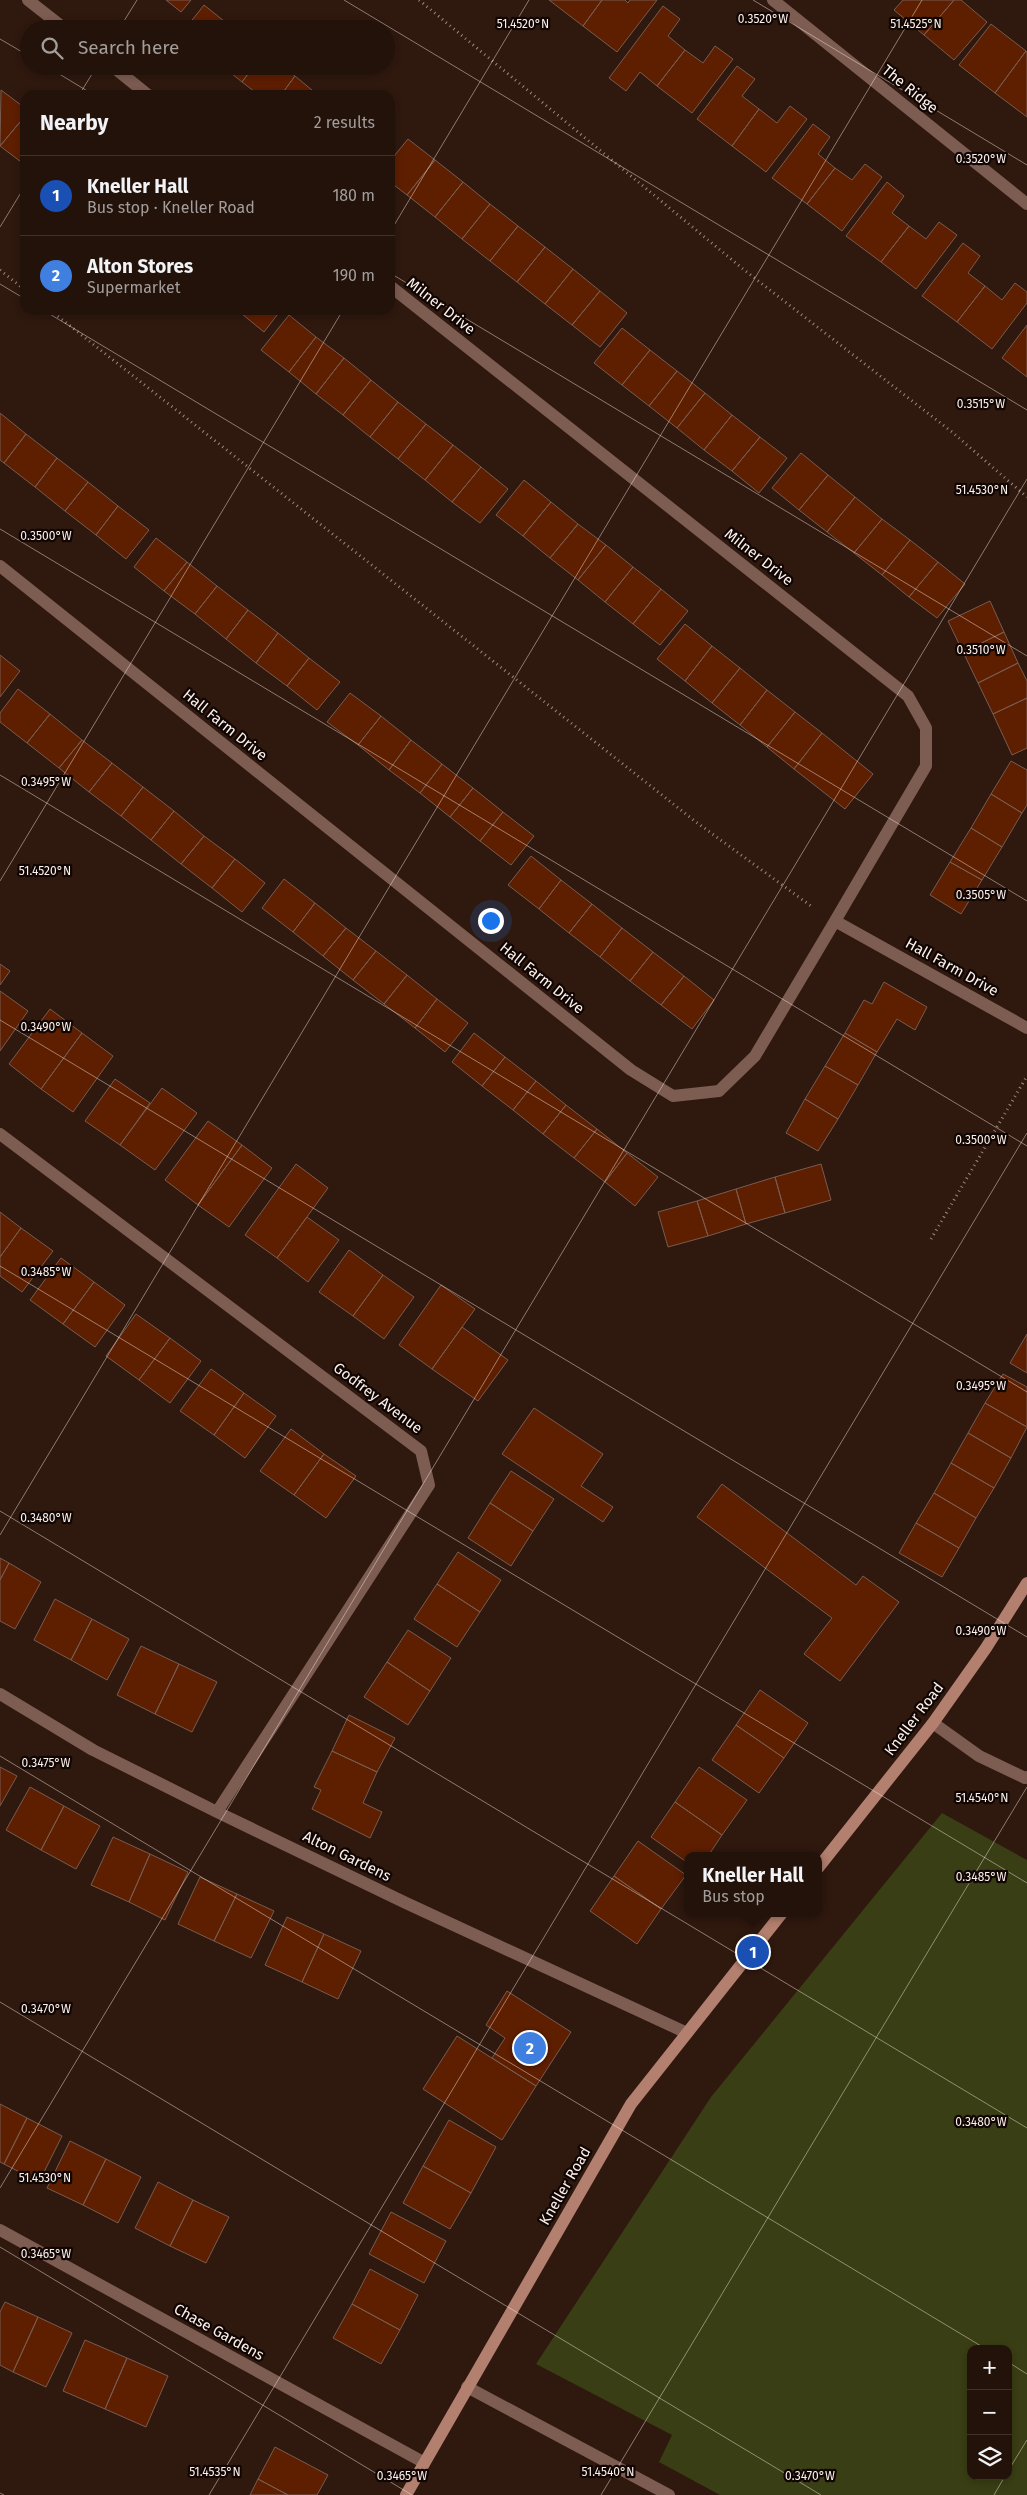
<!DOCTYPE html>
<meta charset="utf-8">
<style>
:root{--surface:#23120a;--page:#2f2018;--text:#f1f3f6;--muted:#a39e9c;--line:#40322b;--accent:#b45309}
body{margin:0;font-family:"Fira Sans",sans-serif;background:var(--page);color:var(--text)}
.controls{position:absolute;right:15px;bottom:15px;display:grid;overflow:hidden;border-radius:10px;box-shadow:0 2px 8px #0003}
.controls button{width:45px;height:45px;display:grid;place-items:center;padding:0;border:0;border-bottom:1px solid var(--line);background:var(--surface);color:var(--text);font:25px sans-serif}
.you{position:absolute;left:490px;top:920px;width:18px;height:18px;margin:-12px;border:4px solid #fff;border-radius:50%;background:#1a73e8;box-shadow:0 0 0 8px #1a73e833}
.badge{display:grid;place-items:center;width:32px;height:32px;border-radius:50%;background:var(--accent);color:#fff;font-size:16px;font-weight:700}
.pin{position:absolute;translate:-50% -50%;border:2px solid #fff;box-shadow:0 1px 5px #0006}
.popup{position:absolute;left:684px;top:1852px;width:138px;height:65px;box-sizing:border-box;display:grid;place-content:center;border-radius:10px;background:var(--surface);filter:drop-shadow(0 1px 4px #0005);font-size:16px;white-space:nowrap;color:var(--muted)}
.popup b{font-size:19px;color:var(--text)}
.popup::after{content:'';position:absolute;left:50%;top:100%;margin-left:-10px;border:10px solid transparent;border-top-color:var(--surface)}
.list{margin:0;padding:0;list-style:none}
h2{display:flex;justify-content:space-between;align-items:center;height:65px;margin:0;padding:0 20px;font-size:21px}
h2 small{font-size:16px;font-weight:400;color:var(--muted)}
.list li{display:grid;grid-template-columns:32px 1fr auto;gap:15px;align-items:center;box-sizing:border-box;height:80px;padding:0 20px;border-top:1px solid var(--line)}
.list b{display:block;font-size:19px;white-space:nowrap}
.list p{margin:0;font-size:16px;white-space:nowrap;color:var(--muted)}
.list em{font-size:16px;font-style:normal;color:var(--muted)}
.icon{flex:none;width:28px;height:28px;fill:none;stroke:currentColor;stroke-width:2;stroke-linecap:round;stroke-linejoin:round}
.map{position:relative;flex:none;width:1027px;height:2495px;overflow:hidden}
.search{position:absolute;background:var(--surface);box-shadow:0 2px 8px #0003;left:20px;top:20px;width:375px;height:55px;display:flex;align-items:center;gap:12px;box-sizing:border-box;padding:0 18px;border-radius:28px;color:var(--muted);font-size:19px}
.panel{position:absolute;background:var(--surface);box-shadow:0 2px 8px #0003;left:20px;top:90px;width:375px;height:225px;border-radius:15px}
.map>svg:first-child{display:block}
.green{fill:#393e14;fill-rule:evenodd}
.building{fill:#5e1e00;stroke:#785c51}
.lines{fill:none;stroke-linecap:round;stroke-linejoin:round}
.path{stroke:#9a8881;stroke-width:3;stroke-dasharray:1 4;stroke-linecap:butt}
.service{stroke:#7d5c52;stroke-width:12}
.minor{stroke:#7d5c52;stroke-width:12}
.secondary{stroke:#b37f6e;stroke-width:12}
.ticks{fill:none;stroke:#fff1ec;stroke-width:1;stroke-opacity:0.45}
.labels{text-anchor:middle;stroke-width:4.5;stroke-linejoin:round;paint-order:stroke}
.street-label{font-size:15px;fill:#fff1ec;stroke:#100603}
.ticks-label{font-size:12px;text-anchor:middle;fill:#fff1ec;stroke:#100603;stroke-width:4.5;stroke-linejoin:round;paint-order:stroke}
</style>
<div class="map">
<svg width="1027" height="2495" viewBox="0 0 1027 2495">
<rect width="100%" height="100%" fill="#2f180e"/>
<path class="green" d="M942,1813L1027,1860V2495H720L659,2462L672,2435L536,2364L711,2097ZM971,2349H1008V2476H971Z"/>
<path class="building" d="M166,0H191L181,12Z
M549,0H602L583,26Z
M602,0H625L628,3L630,0H657L617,52L583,26Z
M903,0H954L924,35L894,10Z
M954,0H961L987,22L954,60L924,35Z
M204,5L234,29H185Z
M663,6L680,19L668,36L685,50L657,86L640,72L626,91L609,78Z
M991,24L1026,51L995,93L959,65Z
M715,46L733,59L692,113L657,86L685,50L703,63Z
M1026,51L1027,52V117L995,93Z
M222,66H254L242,82Z
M254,66H282L295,76L281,95H259L242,82Z
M737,66L755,79L742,96L759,109L732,146L697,119Z
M295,76L318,95H281Z
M1,90L25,108V116L0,146Z
M790,106L807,119L766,172L732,146L759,109L777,123Z
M25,116V165L0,146Z
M813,124L830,137L818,154L835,168L807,204L772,178Z
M408,139L435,160L407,195L390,182V161Z
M435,160L463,182L435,217L407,195Z
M865,164L882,177L842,231L807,204L835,168L852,180Z
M463,182L490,204L462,239L435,217Z
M887,182L904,196L892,213L909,226L881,262L846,236Z
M490,204L518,226L490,261L462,239Z
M939,222L957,235L916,289L881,262L909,226L926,239Z
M518,226L545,247L517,282L490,261Z
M963,243L980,256L968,273L985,286L957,322L922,296Z
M545,247L573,269L545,304L517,282Z
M573,269L600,291L572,325L545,304Z
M1015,283L1027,292V303L992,349L957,322L985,286L1002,300Z
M600,291L627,313L600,347L572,325Z
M237,310H281L264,332Z
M289,315L316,337L289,372L261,350Z
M1027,325V377L1002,358Z
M622,328L650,350L622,385L594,363Z
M316,337L344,358L316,394L289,372Z
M650,350L677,371L649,406L622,385Z
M344,358L371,380L343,415L316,394Z
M677,371L705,393L677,428L649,406Z
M371,380L398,402L370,437L343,415Z
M705,393L732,415L704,450L677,428Z
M398,402L426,424L398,459L370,437Z
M0,413L26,434L4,463L0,460Z
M732,415L760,437L732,471L704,450Z
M426,424L453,445L425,480L398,459Z
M26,434L57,458L35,487L4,463Z
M760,437L787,458L759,493L732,471Z
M453,445L481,467L452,502L425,480Z
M801,453L828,475L799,510L772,488Z
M57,458L88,482L65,511L35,487Z
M481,467L508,489L480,523L452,502Z
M828,475L855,497L827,532L799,510Z
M524,480L551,502L523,536L496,515Z
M88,482L118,506L96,535L65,511Z
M855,497L882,519L854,553L827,532Z
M551,502L578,524L550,558L523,536Z
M118,506L149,530L126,559L96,535Z
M882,519L910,540L882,575L854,553Z
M578,524L606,545L578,580L550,558Z
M156,538L187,562L164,591L134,567Z
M910,540L938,562L909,597L882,575Z
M606,545L633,567L605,602L578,580Z
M187,562L217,586L195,614L164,591Z
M938,562L965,584L937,618L909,597Z
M633,567L661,589L633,624L605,602Z
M217,586L248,610L226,639L195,614Z
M661,589L688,611L660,645L633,624Z
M990,601L1004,632L963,652L948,621Z
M248,610L278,633L256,663L226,639Z
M685,624L712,646L685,681L657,659Z
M1004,632L1018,663L978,683L963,652Z
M278,633L309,658L287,686L256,663Z
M712,646L740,668L712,703L685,681Z
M0,655L20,671L0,697Z
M309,658L340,682L317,710L287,686Z
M1018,663L1027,681V698L993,714L978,683Z
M740,668L767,690L740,725L712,703Z
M18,689L50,714L27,743L0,722V713Z
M767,690L795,712L767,747L740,725Z
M350,693L381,716L358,745L327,722Z
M1027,698V748L1012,755L993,714Z
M795,712L822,733L794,769L767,747Z
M50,714L82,740L59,768L27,743Z
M381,716L411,740L389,770L358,745Z
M822,733L873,774L845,809L794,769Z
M82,740L112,763L89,792L59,768Z
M411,740L442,764L420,793L389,770Z
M1011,761L1027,770V805L1022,813L991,794Z
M112,763L143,787L121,816L89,792Z
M442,764L473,788L450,817L420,793Z
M143,787L174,811L151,840L121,816Z
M473,788L503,812L480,841L450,817Z
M991,794L1022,813L1002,847L971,828Z
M174,811L204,836L181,864L151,840Z
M503,812L534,836L511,865L480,841Z
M971,828L1002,847L982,880L950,862Z
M204,836L235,859L212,888L181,864Z
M531,856L561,880L539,909L508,885Z
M235,859L265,883L242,912L212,888Z
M950,862L982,880L961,914L930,895Z
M284,879L315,903L293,932L262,908Z
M561,880L592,904L569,933L539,909Z
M315,903L346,928L323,956L293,932Z
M592,904L622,928L600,957L569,933Z
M346,928L376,951L353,980L323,956Z
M622,928L653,952L630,981L600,957Z
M376,951L407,975L384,1004L353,980Z
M653,952L684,976L661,1005L630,981Z
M0,964L10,971L0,985Z
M407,975L437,999L415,1028L384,1004Z
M684,976L714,1000L692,1029L661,1005Z
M884,982L927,1007L915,1030L897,1019L877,1052L845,1033L864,1000L872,1004Z
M0,991L28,1011L0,1051Z
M437,999L468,1023L445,1052L415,1028Z
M50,1009L82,1033L41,1089L9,1064Z
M82,1033L113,1056L73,1112L41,1089Z
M474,1033L505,1057L482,1086L452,1062Z
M845,1033L877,1052L858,1085L825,1066Z
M505,1057L536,1081L513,1110L482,1086Z
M825,1066L858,1085L838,1119L805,1099Z
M115,1079L150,1103L120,1145L85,1121Z
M536,1081L566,1105L543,1134L513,1110Z
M162,1088L197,1113L155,1170L120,1145Z
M805,1099L838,1119L818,1151L786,1133Z
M566,1105L597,1129L574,1158L543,1134Z
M208,1121L242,1145L198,1205L165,1180Z
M597,1129L627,1153L605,1182L574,1158Z
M242,1145L272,1168L229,1227L198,1205Z
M627,1153L658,1177L635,1206L605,1182Z
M296,1164L328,1188L277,1258L245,1235Z
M821,1164L831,1200L785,1213L775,1177Z
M775,1177L785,1213L746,1224L736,1189Z
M736,1189L746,1224L708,1236L697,1201Z
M697,1201L708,1236L668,1247L658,1212Z
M0,1212L21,1228L0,1257Z
M307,1217L339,1240L308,1282L277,1258Z
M21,1228L53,1251L22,1292L0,1276V1257Z
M349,1250L383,1275L353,1316L319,1292Z
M61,1258L94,1282L63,1324L30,1300Z
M383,1275L414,1297L384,1339L353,1316Z
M94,1282L125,1305L95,1347L63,1324Z
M441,1285L475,1309L432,1369L399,1345Z
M136,1314L170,1338L139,1380L106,1356Z
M462,1327L508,1360L478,1401L432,1369Z
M1027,1334V1373L1010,1363Z
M170,1338L201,1361L170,1403L139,1380Z
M211,1369L244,1393L214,1435L180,1411Z
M1003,1374L1027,1387V1427L985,1403Z
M244,1393L276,1416L245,1458L214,1435Z
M985,1403L1027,1427L1011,1458L968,1433Z
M534,1408L603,1454L581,1486L613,1507L603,1522L502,1454Z
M291,1429L324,1454L294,1495L260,1471Z
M968,1433L1011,1458L994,1488L951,1463Z
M324,1454L356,1476L326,1518L294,1495Z
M951,1463L994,1488L976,1518L934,1493Z
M511,1471L554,1499L533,1531L490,1503Z
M722,1484L856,1585L863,1576L899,1602L840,1681L804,1654L832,1618L697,1517Z
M934,1493L976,1518L959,1548L916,1523Z
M490,1503L533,1531L511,1566L468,1538Z
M916,1523L959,1548L942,1577L899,1553Z
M458,1552L501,1580L480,1612L437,1584Z
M0,1558L9,1563L0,1580Z
M9,1563L41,1582L15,1629L0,1621V1580Z
M437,1584L480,1612L457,1647L414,1619Z
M55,1599L92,1619L71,1660L34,1640Z
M92,1619L129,1639L107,1680L71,1660Z
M408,1630L451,1658L430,1691L387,1662Z
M141,1646L179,1664L155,1714L117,1695Z
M387,1662L430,1691L408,1725L364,1697Z
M179,1664L217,1682L192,1732L155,1714Z
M760,1690L808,1723L784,1758L736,1725Z
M349,1715L395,1738L377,1772L332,1751Z
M736,1725L784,1758L759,1793L712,1760Z
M332,1751L377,1772L363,1803L382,1812L370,1838L312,1809L321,1790L314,1787Z
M0,1767L17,1776L0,1806Z
M699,1767L747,1800L722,1835L675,1802Z
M30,1787L64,1806L41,1850L6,1830Z
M675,1802L722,1835L708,1856H688V1863L651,1837Z
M64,1806L100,1826L76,1869L41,1850Z
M113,1837L150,1854L129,1902L91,1885Z
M638,1841L686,1875L661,1909L614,1876Z
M150,1854L188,1872L165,1920L129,1902Z
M614,1876L661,1909L637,1944L590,1911Z
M200,1877L237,1894L214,1941L178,1924Z
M237,1894L274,1911L251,1958L214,1941Z
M287,1917L324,1934L302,1982L265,1965Z
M324,1934L361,1951L338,1999L302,1982Z
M507,1991L571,2032L536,2086L492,2058L505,2038L486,2025Z
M457,2036L536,2086L502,2140L423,2089Z
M0,2104L27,2118L4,2164L0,2162Z
M27,2118L62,2136L39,2182L4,2164Z
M449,2120L496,2147L471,2193L423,2166Z
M70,2141L106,2159L83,2205L47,2188Z
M106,2159L141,2177L118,2223L83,2205Z
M423,2166L471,2193L450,2229L403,2203Z
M158,2182L193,2200L170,2246L135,2228Z
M193,2200L229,2217L206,2263L170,2246Z
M391,2212L446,2241L424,2283L369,2254Z
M370,2269L418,2295L400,2330L352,2304Z
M5,2302L38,2317L13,2372L0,2365V2312Z
M352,2304L400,2330L381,2364L333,2338Z
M38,2317L72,2333L46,2387L13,2372Z
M85,2340L127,2358L105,2409L63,2391Z
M127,2358L168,2376L146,2427L105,2409Z
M275,2447L328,2475L317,2495H288L258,2479Z
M258,2479L288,2495H250Z"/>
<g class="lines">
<path class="path" d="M419,0L743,269L952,432L1027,497
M0,270L25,290
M50,310L696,822L811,906
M931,1239L1027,1076"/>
<path class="service" d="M933,1723L979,1756L1025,1778L1027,1777"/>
<path class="minor" d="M28,0L65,29
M773,0L1027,204
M112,66L148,95
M390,286L908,696L926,728V766L835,921
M0,566L631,1070L673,1096L719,1091L755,1056L835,921L1027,1028
M0,1134L421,1451L429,1485L217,1812
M0,1694L93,1750L217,1812L406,1903L687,2033
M0,2230L423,2462
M467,2387L669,2495"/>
<path class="secondary" d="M818,1868L933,1723L986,1648L1027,1583
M406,2495L631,2104L782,1913"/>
</g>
<path class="ticks" d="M344,0L1027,410M753,0L1027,165M119,29L137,0M0,39L29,56M46,66L94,95M79,95L97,66M0,227L25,186M390,232L529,0M390,273L1027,656M0,284L25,299M43,310L1027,901M0,529L1027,1146M0,775L1027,1392M0,881L343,310M0,1020L1027,1637M0,1266L1027,1883M0,1511L1027,2128M0,1535L922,0M0,1756L986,2349M0,2002L821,2495M0,2188L1027,479M0,2247L412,2495M1008,2362L1027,2374M1008,2471L1027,2440M0,2493L4,2495M209,2495L1027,1133M601,2495L1027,1787M994,2495L1005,2476"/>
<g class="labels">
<g class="street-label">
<text transform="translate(910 89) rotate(39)" y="5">The Ridge</text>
<text transform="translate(441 306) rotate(38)" y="5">Milner Drive</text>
<text transform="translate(759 557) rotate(38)" y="5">Milner Drive</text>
<text transform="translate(225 725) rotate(39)" y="5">Hall Farm Drive</text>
<text transform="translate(952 967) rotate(29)" y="5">Hall Farm Drive</text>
<text transform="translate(542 978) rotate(39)" y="5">Hall Farm Drive</text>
<text transform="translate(378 1398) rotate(37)" y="5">Godfrey Avenue</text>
<text transform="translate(914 1719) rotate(-53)" y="5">Kneller Road</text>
<text transform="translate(347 1856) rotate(26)" y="5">Alton Gardens</text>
<text transform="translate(565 2186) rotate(-60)" y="5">Kneller Road</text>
<text transform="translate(219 2332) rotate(29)" y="5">Chase Gardens</text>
</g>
</g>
<g class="ticks-label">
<text x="763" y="23">0.3520°W</text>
<text x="523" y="28">51.4520°N</text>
<text x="916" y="28">51.4525°N</text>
<text x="981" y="163">0.3520°W</text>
<text x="981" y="408">0.3515°W</text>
<text x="982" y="494">51.4530°N</text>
<text x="46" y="540">0.3500°W</text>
<text x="981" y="654">0.3510°W</text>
<text x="46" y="786">0.3495°W</text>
<text x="45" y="875">51.4520°N</text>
<text x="981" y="899">0.3505°W</text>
<text x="46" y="1031">0.3490°W</text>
<text x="981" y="1144">0.3500°W</text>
<text x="46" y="1276">0.3485°W</text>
<text x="981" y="1390">0.3495°W</text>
<text x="46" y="1522">0.3480°W</text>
<text x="981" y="1635">0.3490°W</text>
<text x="46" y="1767">0.3475°W</text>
<text x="982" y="1802">51.4540°N</text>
<text x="981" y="1881">0.3485°W</text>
<text x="46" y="2013">0.3470°W</text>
<text x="981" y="2126">0.3480°W</text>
<text x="45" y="2182">51.4530°N</text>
<text x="46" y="2258">0.3465°W</text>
<text x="215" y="2476">51.4535°N</text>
<text x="608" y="2476">51.4540°N</text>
<text x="402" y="2480">0.3465°W</text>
<text x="810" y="2480">0.3470°W</text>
</g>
</svg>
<div class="controls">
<button>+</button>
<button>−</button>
<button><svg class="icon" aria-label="layers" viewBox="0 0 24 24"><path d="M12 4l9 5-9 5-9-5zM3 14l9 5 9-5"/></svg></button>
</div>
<div class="you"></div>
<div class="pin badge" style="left:753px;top:1952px;background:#1a4fb4">1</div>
<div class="popup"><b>Kneller Hall</b>Bus stop</div>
<div class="pin badge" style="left:530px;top:2048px;background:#3f7fe0">2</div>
<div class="search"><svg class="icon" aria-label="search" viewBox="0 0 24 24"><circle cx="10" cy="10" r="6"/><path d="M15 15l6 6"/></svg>Search here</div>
<section class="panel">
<h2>Nearby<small>2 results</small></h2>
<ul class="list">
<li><span class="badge" style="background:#1a4fb4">1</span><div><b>Kneller Hall</b><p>Bus stop · Kneller Road</p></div><em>180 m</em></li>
<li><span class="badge" style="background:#3f7fe0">2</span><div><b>Alton Stores</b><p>Supermarket</p></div><em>190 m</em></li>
</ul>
</section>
</div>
